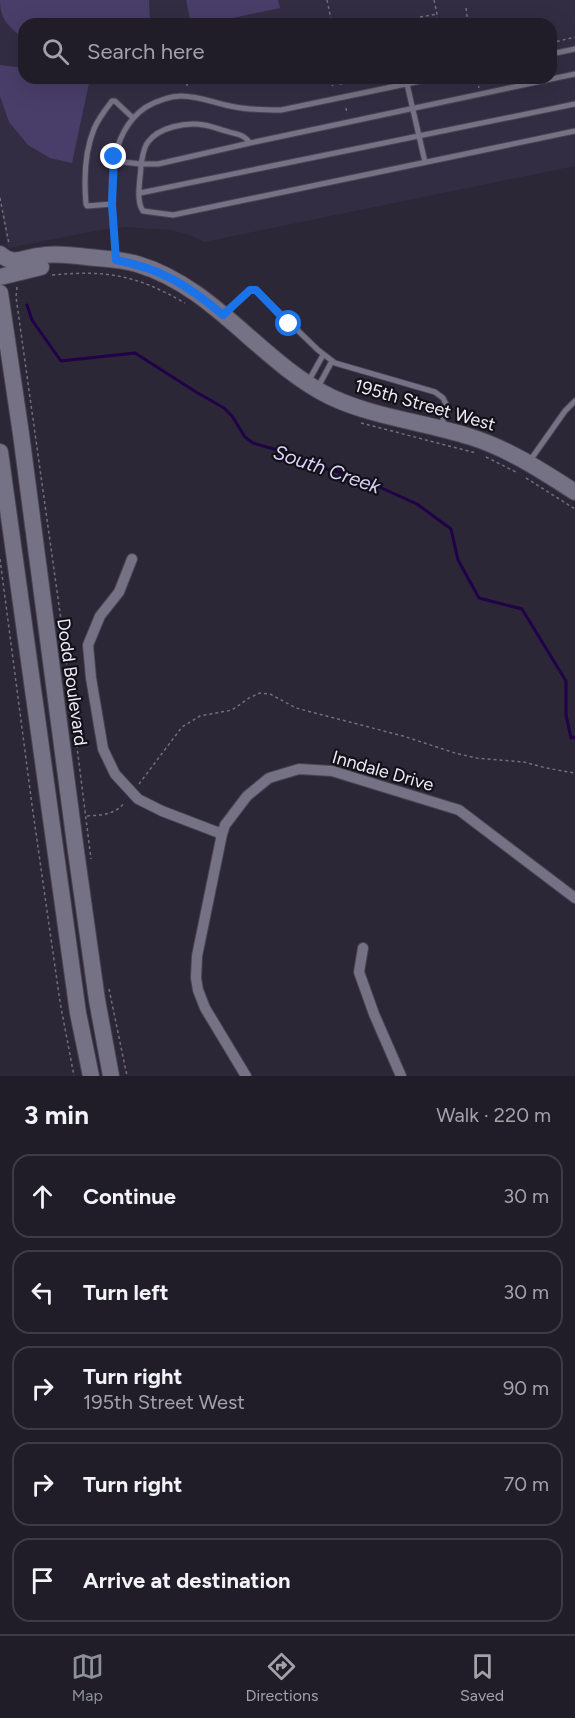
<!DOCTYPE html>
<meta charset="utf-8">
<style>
:root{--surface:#201d29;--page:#282631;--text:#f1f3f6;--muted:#a2a2a8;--line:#3d3b46;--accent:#8c9099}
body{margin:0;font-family:Figtree,sans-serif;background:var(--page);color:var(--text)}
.stop{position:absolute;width:18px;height:18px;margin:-14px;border:4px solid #1a73e8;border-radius:50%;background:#fff}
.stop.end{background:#1a73e8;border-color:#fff;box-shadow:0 2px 6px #0008}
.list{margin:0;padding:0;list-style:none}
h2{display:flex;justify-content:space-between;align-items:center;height:78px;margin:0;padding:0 24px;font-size:26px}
h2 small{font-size:20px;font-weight:400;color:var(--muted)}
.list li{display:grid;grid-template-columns:39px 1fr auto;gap:18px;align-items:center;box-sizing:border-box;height:84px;margin:0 12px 12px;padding:0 12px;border:2px solid var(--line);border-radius:18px}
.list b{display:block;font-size:22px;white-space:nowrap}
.list p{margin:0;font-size:20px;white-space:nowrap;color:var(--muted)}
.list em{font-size:20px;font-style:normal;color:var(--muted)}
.icon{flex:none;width:33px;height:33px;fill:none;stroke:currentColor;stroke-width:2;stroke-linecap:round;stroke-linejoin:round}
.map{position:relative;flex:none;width:575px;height:1076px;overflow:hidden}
.search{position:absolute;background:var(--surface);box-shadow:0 6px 24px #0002;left:18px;right:18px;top:18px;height:66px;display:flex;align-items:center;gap:15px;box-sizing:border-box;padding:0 21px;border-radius:18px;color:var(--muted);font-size:22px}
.sheet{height:558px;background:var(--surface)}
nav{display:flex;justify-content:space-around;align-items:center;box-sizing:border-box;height:84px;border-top:2px solid var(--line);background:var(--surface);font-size:16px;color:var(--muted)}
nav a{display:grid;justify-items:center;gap:3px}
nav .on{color:var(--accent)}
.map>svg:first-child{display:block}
.built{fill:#332d43;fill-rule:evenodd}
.green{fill:#493e69}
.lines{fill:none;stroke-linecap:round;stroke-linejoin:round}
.stream{stroke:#210147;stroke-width:3}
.lane-casing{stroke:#484452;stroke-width:7}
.street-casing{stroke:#484452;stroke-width:12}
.secondary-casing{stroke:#484452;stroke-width:18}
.path{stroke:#726e7d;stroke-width:1.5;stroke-dasharray:3 3;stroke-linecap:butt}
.lane{stroke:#767285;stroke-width:5}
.street{stroke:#767285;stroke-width:10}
.secondary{stroke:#767285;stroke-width:16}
.route{stroke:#1a73e8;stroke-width:8}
.labels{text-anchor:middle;stroke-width:4.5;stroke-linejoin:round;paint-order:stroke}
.street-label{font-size:18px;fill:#eeebf6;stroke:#131118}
.water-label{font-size:20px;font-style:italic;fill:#dcd3fd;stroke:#131118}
</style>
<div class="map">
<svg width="575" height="1076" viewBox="0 0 575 1076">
<rect width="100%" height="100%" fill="#2b2737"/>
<path class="built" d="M0,0H575V166L204,242L190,235L170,230L126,227L100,230L8,248L0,205ZM24,24H551V78H24Z"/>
<path class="green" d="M0,0H149L150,24H24V39C10,27 0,21 0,0Z
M186,0H278L280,8L204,24H191Z
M0,65L24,68V78H85L89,83L72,163L50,158L28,145L9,122L0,96Z"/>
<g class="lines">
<path class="stream" d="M27,305L32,320L61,361L135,353L196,392L224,408L232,416L245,437L253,443L287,453L315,466L355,476L417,504L451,529L458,560L479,598L522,609L566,681V715L571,738L575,737"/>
<defs>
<path id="lane" d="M551,54L575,49
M407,84L425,162
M250,143L158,164H141C143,157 143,148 148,142C159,127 186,122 204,125C211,126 219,129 226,131C237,135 243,133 250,143L575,74
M114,161L141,164C141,178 135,200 143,211L173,215L575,131
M140,193L575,104
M112,204L87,206L86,204C84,181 85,151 94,129C98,119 105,110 112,101H115L133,118
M116,257C112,209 100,138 146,107C157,101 169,96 181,96C200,96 217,104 235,107C251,110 266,110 281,110L435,78
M224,313L250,290H256L318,350L335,363L435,392L443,398L447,406L441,427
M308,382L323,355
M318,387L332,361
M529,462L565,411L575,401"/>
<path id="street" d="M132,559L119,592L100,616L88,645L91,678L103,749L115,774L138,799L162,811L222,834
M363,948L359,972L374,1014L401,1076
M246,1076L205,1008L198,990L196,978L197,956L222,834L225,825L247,796L269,778L299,769L332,771L459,810L575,898"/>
<path id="secondary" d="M0,254C13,266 23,258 38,256C53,253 64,255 79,256C99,259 117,258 137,264C215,287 260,362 331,397C376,418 425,422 471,437C509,449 542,471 575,492
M0,277L41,267
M0,293L21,434L75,844L97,1000L111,1076
M0,452L78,1013L91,1076"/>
</defs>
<use href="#lane" class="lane-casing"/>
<use href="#street" class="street-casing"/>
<use href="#secondary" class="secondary-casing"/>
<path class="path" d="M327,0L332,24
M434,0L437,14V24
M466,8L468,24
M420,17L437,14
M265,20L266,24
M551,43L575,37
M187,78V86
M322,78L333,86
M339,78L340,84L375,78
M477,80L479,88
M346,108L347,114
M0,198L9,244
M52,275C108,270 136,275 185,303
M17,287L16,297L62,627L91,859
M361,423L476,453
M486,457L516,472
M526,478L575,509
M0,559L32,805L60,1002L74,1076
M139,784L182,727L200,716L232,710L249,698L260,693L270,694L296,708L403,736L455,753L476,758L524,762L546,768L575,773
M87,816C102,815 115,815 125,802
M109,989L127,1076"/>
<use href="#lane" class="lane"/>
<use href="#street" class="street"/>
<use href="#secondary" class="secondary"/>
</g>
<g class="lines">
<path class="route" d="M114,157L112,204L116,260C160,268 189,286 223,315L250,290H256L289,324"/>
</g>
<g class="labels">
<g class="street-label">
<text transform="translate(425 405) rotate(16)" y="6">195th Street West</text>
<text transform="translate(72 682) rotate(82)" y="6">Dodd Boulevard</text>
<text transform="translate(383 771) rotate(16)" y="6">Inndale Drive</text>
</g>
<g class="water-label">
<text transform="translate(327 469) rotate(19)" y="7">South Creek</text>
</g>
</g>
</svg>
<div class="stop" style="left:289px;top:324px"></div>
<div class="stop end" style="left:114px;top:157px"></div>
<div class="search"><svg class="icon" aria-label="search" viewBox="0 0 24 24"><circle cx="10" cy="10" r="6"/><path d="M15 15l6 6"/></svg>Search here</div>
</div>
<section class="sheet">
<h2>3 min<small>Walk · 220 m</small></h2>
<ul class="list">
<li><svg class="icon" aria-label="ahead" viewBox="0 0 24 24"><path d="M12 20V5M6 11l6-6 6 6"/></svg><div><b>Continue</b></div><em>30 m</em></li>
<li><svg class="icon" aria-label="left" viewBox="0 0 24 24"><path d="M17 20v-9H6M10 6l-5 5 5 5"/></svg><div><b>Turn left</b></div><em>30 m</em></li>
<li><svg class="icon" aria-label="right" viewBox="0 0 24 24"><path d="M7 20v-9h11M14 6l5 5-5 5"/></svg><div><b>Turn right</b><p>195th Street West</p></div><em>90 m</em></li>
<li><svg class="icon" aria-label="right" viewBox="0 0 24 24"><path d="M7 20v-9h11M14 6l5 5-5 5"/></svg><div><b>Turn right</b></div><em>70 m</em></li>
<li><svg class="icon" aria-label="arrive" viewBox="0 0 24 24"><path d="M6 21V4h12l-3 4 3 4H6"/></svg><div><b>Arrive at destination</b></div></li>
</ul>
</section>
<nav>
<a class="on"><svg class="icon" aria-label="map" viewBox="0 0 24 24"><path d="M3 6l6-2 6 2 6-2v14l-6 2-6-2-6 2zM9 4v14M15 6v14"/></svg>Map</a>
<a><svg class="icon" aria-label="directions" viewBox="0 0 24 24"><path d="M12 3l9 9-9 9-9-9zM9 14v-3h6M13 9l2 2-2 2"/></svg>Directions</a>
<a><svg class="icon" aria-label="saved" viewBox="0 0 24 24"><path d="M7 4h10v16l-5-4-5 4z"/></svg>Saved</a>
</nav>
